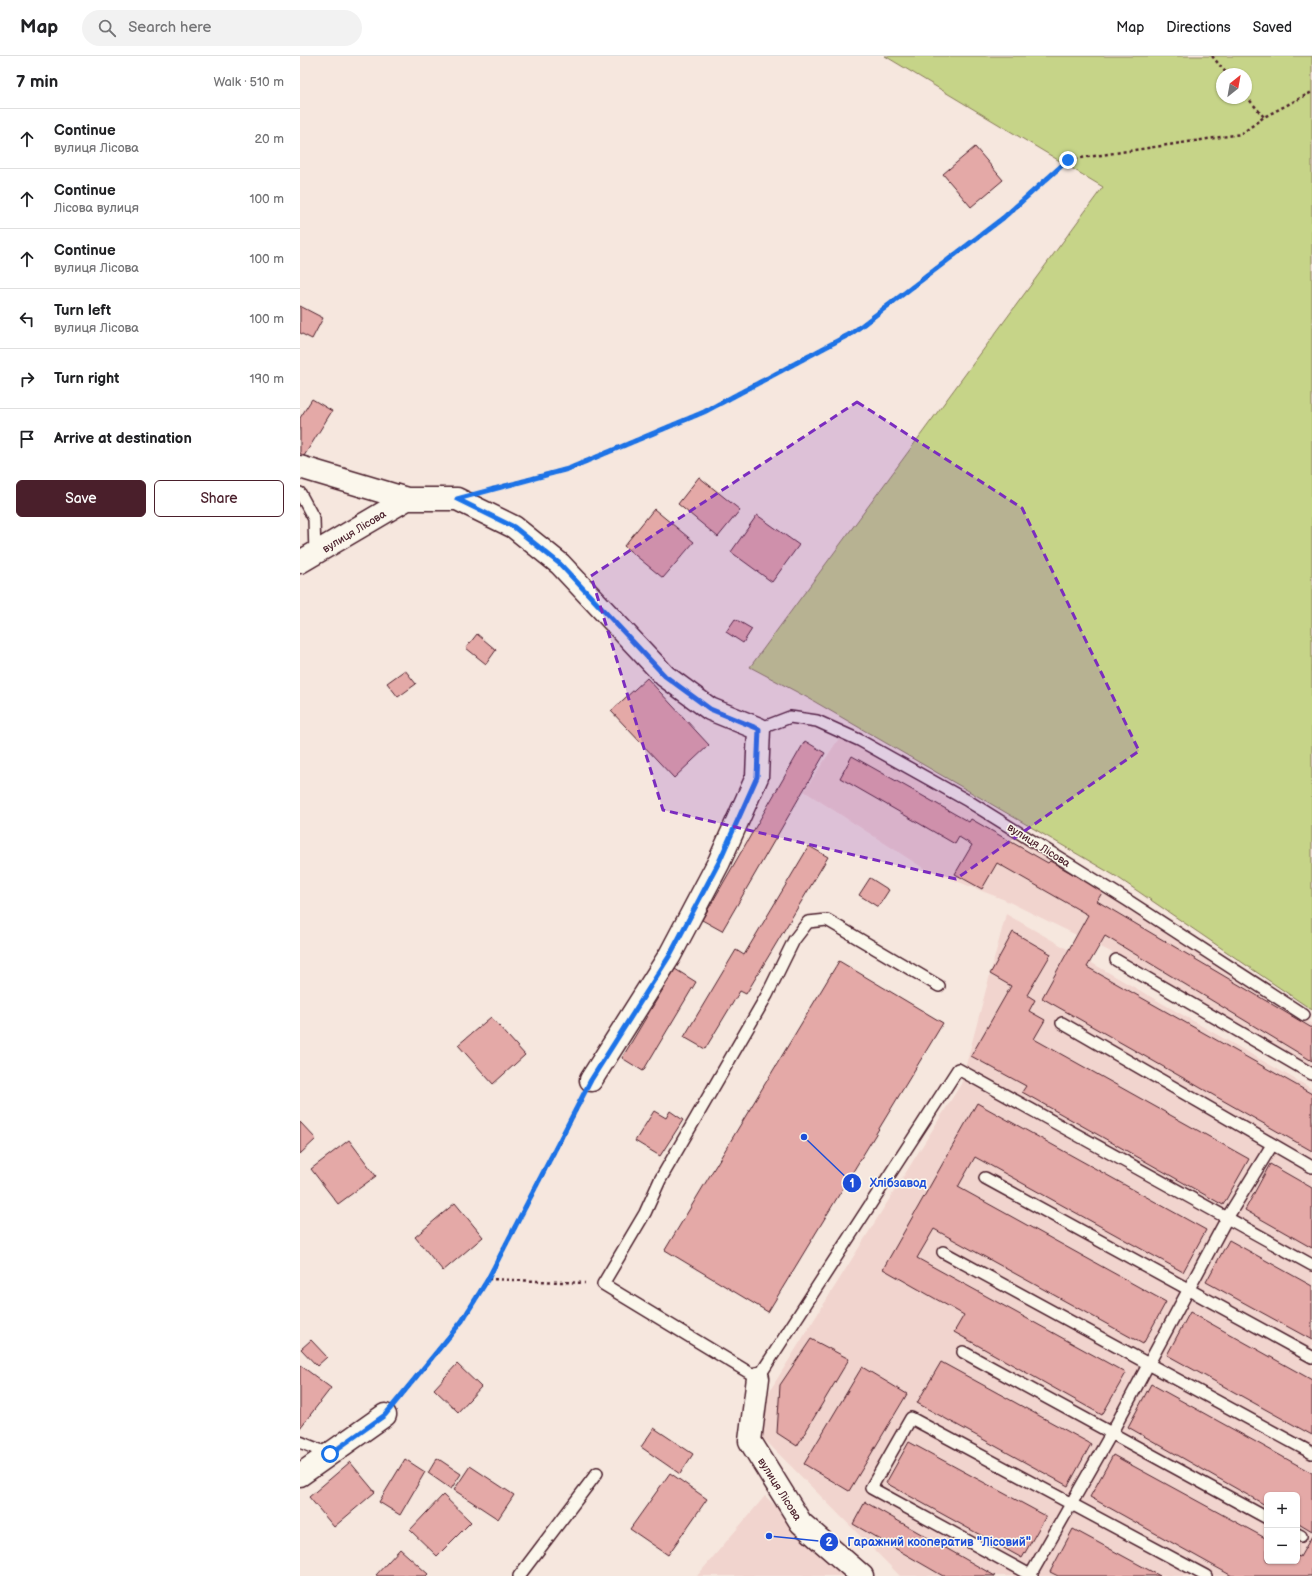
<!DOCTYPE html>
<meta charset="utf-8">
<style>
:root{--surface:#fff;--page:#f2f2f2;--text:#202124;--muted:#757577;--line:#e0e0e0;--accent:#4a1f2b}
body{margin:0;font-family:"Balsamiq Sans",sans-serif;background:var(--page);color:var(--text)}
.controls{position:absolute;right:12px;bottom:12px;display:grid;overflow:hidden;border-radius:6px;box-shadow:0 1px 3px #0004}
.controls button{width:36px;height:36px;display:grid;place-items:center;padding:0;border:0;border-bottom:1px solid var(--line);background:var(--surface);color:var(--text);font:20px sans-serif}
.compass{position:absolute;left:916px;top:12px;width:36px;height:36px;border-radius:50%;background:var(--surface);box-shadow:0 1px 3px #0004;rotate:31deg}
.stop{position:absolute;width:12px;height:12px;margin:-9px;border:3px solid #1a73e8;border-radius:50%;background:#fff}
.stop.end{background:#1a73e8;border-color:#fff;box-shadow:0 1px 4px #0008}
.list{margin:0;padding:0;list-style:none}
h2{display:flex;justify-content:space-between;align-items:center;height:52px;margin:0;padding:0 16px;font-size:17px}
h2 small{font-size:13px;font-weight:400;color:var(--muted)}
.list li{display:grid;grid-template-columns:26px 1fr auto;gap:12px;align-items:center;box-sizing:border-box;height:60px;padding:0 16px;border-top:1px solid var(--line)}
.list b{display:block;font-size:15px;white-space:nowrap}
.list p{margin:0;font-size:13px;white-space:nowrap;color:var(--muted)}
.list em{font-size:13px;font-style:normal;color:var(--muted)}
.actions{display:flex;gap:8px;padding:12px 16px}
.actions a{flex:1;padding:9px 0;border:1px solid var(--accent);border-radius:6px;text-align:center;font-size:14px;color:var(--accent)}
.actions .main{background:var(--accent);color:#fff}
.icon{flex:none;width:22px;height:22px;fill:none;stroke:currentColor;stroke-width:2;stroke-linecap:round;stroke-linejoin:round}
.map{position:relative;flex:none;width:1012px;height:1520px;overflow:hidden}
header{display:flex;align-items:center;gap:24px;box-sizing:border-box;height:56px;padding:0 20px;background:var(--surface);border-bottom:1px solid var(--line)}
header strong{font-size:19px}
nav{display:flex;gap:22px;margin-inline-start:auto;font-size:14px}
.search{width:280px;height:36px;background:var(--page);display:flex;align-items:center;gap:10px;box-sizing:border-box;padding:0 14px;border-radius:22px;color:var(--muted);font-size:15px}
main{display:flex}
aside{flex:1;background:var(--surface)}
.map>svg:first-child{display:block}
.built{fill:#f1d4ce;fill-rule:evenodd}
.green{fill:#c6d488;stroke:#887a5a;fill-rule:evenodd}
.building{fill:#e4a9a7;stroke:#4a1f2b}
.lines{fill:none;stroke-linecap:round;stroke-linejoin:round}
.service-casing{stroke:#4a1f2b;stroke-width:14}
.minor-casing{stroke:#4a1f2b;stroke-width:25}
.path{stroke:#4a1f2b;stroke-width:2.5;stroke-dasharray:3 3;stroke-linecap:butt}
.service{stroke:#fbf7ec;stroke-width:11}
.minor{stroke:#fbf7ec;stroke-width:22}
.route{stroke:#1a73e8;stroke-width:5}
.marked{fill:#7b2cbf;fill-opacity:0.2;stroke:#7b2cbf;stroke-width:3;stroke-dasharray:8 5;stroke-linejoin:round}
.labels{text-anchor:middle;stroke-width:3;stroke-linejoin:round;paint-order:stroke}
.street-label{font-size:11px;fill:#4a1f2b;stroke:#fbf7ec}
.leader{fill:none;stroke:#1d4ed8;stroke-width:1.5}
.callout-dot{fill:#1d4ed8;stroke:#fbf7ec;stroke-width:1.5}
.mark-label{font-size:12px;text-anchor:middle;font-weight:bold;fill:#fff}
.callout-label{font-size:12px;text-anchor:middle;font-weight:bold;fill:#1d4ed8;stroke:#fbf7ec;stroke-width:3;stroke-linejoin:round;paint-order:stroke}
</style>
<header>
<strong>Map</strong>
<div class="search"><svg class="icon" aria-label="search" viewBox="0 0 24 24"><circle cx="10" cy="10" r="6"/><path d="M15 15l6 6"/></svg>Search here</div>
<nav><a>Map</a><a>Directions</a><a>Saved</a></nav>
</header>
<main>
<aside>
<h2>7 min<small>Walk · 510 m</small></h2>
<ul class="list">
<li><svg class="icon" aria-label="ahead" viewBox="0 0 24 24"><path d="M12 20V5M6 11l6-6 6 6"/></svg><div><b>Continue</b><p>вулиця Лісова</p></div><em>20 m</em></li>
<li><svg class="icon" aria-label="ahead" viewBox="0 0 24 24"><path d="M12 20V5M6 11l6-6 6 6"/></svg><div><b>Continue</b><p>Лісова вулиця</p></div><em>100 m</em></li>
<li><svg class="icon" aria-label="ahead" viewBox="0 0 24 24"><path d="M12 20V5M6 11l6-6 6 6"/></svg><div><b>Continue</b><p>вулиця Лісова</p></div><em>100 m</em></li>
<li><svg class="icon" aria-label="left" viewBox="0 0 24 24"><path d="M17 20v-9H6M10 6l-5 5 5 5"/></svg><div><b>Turn left</b><p>вулиця Лісова</p></div><em>100 m</em></li>
<li><svg class="icon" aria-label="right" viewBox="0 0 24 24"><path d="M7 20v-9h11M14 6l5 5-5 5"/></svg><div><b>Turn right</b></div><em>190 m</em></li>
<li><svg class="icon" aria-label="arrive" viewBox="0 0 24 24"><path d="M6 21V4h12l-3 4 3 4H6"/></svg><div><b>Arrive at destination</b></div></li>
</ul>
<div class="actions"><a class="main">Save</a><a>Share</a></div>
</aside>
<div class="map">
<svg width="1012" height="1520" viewBox="0 0 1012 1520">
<rect width="100%" height="100%" fill="#f6e7de"/>
<filter id="ink" filterUnits="userSpaceOnUse"><feTurbulence type="fractalNoise" baseFrequency=".025" numOctaves="2"/><feDisplacementMap in="SourceGraphic" scale="8" xChannelSelector="R" yChannelSelector="G"/><feConvolveMatrix kernelMatrix="1 2 1 2 8 2 1 2 1" color-interpolation-filters="sRGB"/></filter>
<g filter="url(#ink)">
<path class="built" d="M540,681L722,785L846,859L957,934L1012,968V1014L809,895L705,844L623,812L504,735Z
M706,858L1012,1033V1520H600L460,1379L469,1336L661,1028ZM967,1439H997V1505H967Z
M465,1440L549,1520H397Z"/>
<path class="green" d="M585,0H1012V954L817,821L510,643L450,611L803,131ZM922,18H946V42H922Z"/>
<path class="building" d="M675,91L703,124L671,151L643,118Z
M0,250L23,262L12,283L0,277Z
M12,343L32,355L4,400L0,397V362Z
M399,421L440,454L418,481L378,448Z
M354,453L394,486L363,522L324,490Z
M457,459L499,489L472,526L431,496Z
M435,563L452,573L443,587L426,576Z
M177,578L196,594L186,608L166,592Z
M105,614L116,628L98,641L87,627Z
M347,622L409,689L374,722L311,655Z
M505,685L525,697L422,875L402,864Z
M552,700L669,766L671,763L748,807L750,805L803,835L797,845L1012,972V1005L805,880L787,911L1012,1038V1095L742,942L788,859L697,807L682,833L655,818L672,789L659,781L655,788L540,722Z
M509,790L528,801L446,938L440,935L405,993L384,981L436,894L444,899Z
M570,822L589,834L578,851L559,839Z
M713,876L751,898L727,939L735,944L729,955L745,964L734,983L949,1103L923,1149L722,1036L726,1030L671,1000L711,930L690,918Z
M539,905L643,967L468,1256L365,1194Z
M375,913L396,926L343,1015L322,1002Z
M191,961L225,999L193,1028L158,989Z
M677,1047L906,1174L883,1216L675,1101L658,1131L866,1246L843,1288L634,1173L617,1202L826,1317L802,1359L654,1276L664,1259L583,1213Z
M354,1055L366,1062L370,1055L383,1064L360,1100L335,1085Z
M0,1066L16,1083L0,1098Z
M49,1084L76,1120L38,1148L11,1113Z
M970,1108L1012,1132V1192L945,1154Z
M155,1147L183,1181L143,1215L115,1181Z
M929,1184L1012,1230V1284L906,1226Z
M890,1256L1012,1324V1379L867,1299Z
M511,1283L549,1303L497,1390L477,1377L480,1329Z
M11,1284L27,1301L17,1310L1,1293Z
M641,1306L791,1388L768,1430L617,1347Z
M157,1308L181,1331L158,1356L134,1333Z
M0,1309L31,1332L0,1372Z
M562,1311L607,1338L549,1435L504,1408Z
M851,1328L1012,1417V1475L997,1466V1439H967V1450L828,1371Z
M354,1372L393,1398L380,1418L341,1391Z
M609,1386L746,1460L722,1502L586,1427Z
M813,1399L967,1483V1505H997V1500L1000,1501L1012,1480V1520H932L790,1441Z
M137,1402L161,1418L151,1433L128,1417Z
M105,1403L125,1416L100,1459L79,1446Z
M50,1406L75,1436L34,1471L9,1441Z
M170,1410L214,1439L198,1463L154,1434Z
M370,1417L407,1443L368,1499L330,1473Z
M143,1439L171,1466L137,1500L110,1474Z
M565,1446L695,1520H643L553,1468Z
M773,1473L860,1520H758L750,1516Z
M100,1493L128,1518L126,1520H78L76,1519Z"/>
<g class="lines">
<defs>
<path id="service" d="M0,437L14,463L15,498
M459,673L490,661L517,665L559,684L668,745L827,844L1004,959
M816,904L1012,1018
M639,930L527,864L508,866L494,884L467,939L360,1124L345,1157L303,1228L458,1322L658,1013L1012,1209
M762,967L1012,1111
M685,1122L1012,1301
M643,1196L1012,1397
M663,1296L967,1462
M0,1386L30,1398
M997,1478L1001,1480
M219,1520L297,1417
M730,1520L811,1378L927,1162L972,1089
M732,1520L571,1432L611,1362L906,1520"/>
<path id="minor" d="M0,411L107,443H157L214,471L260,508L365,620L410,653L459,673L457,721L419,806L370,899L291,1024
M0,506L107,443
M458,1322L450,1385L501,1467L562,1520
M0,1419L85,1359"/>
</defs>
<use href="#service" class="service-casing"/>
<use href="#minor" class="minor-casing"/>
<path class="path" d="M912,0L927,18
M946,40L964,61
M192,433L268,413L404,356L552,277L703,162L768,104L941,78L964,61L1012,36
M188,1223L285,1227
M100,1341L162,1265L188,1223L281,1044"/>
<use href="#service" class="service"/>
<use href="#minor" class="minor"/>
</g>
</g>
<g class="lines" filter="url(#ink)">
<path class="route" d="M30,1398L85,1359L162,1265L188,1223L291,1024L370,899L419,806L457,721L459,673L410,653L365,620L260,508L214,471L157,443L268,413L404,356L552,277L703,162L768,104"/>
</g>
<path class="marked" d="M557,346L722,452L839,695L656,823L363,754L291,520Z"/>
<g class="labels">
<g class="street-label">
<text transform="translate(54 475) rotate(-31)" y="4">вулиця Лісова</text>
<text transform="translate(739 789) rotate(32)" y="4">вулиця Лісова</text>
<text transform="translate(480 1433) rotate(58)" y="4">вулиця Лісова</text>
</g>
</g>
<path class="leader" d="M504 1081L552 1127M469 1480L529 1486"/>
<g class="callout-dot">
<circle cx="504" cy="1081" r="4"/>
<circle cx="469" cy="1480" r="4"/>
<circle cx="552" cy="1127" r="10"/>
<circle cx="529" cy="1486" r="10"/>
</g>
<g class="mark-label">
<text x="552" y="1131">1</text>
<text x="529" y="1490">2</text>
</g>
<g class="callout-label">
<text x="598" y="1131">Хлібзавод</text>
<text x="639" y="1490">Гаражний кооператив "Лісовий"</text>
</g>
</svg>
<div class="controls">
<button>+</button>
<button>−</button>
</div>
<svg class="compass" viewBox="-18 -18 36 36"><path d="M0-13l5 13h-10z" fill="#e53935"/><path d="M0 13l5-13h-10z" fill="#757577"/></svg>
<div class="stop" style="left:30px;top:1398px"></div>
<div class="stop end" style="left:768px;top:104px"></div>
</div>
</main>
